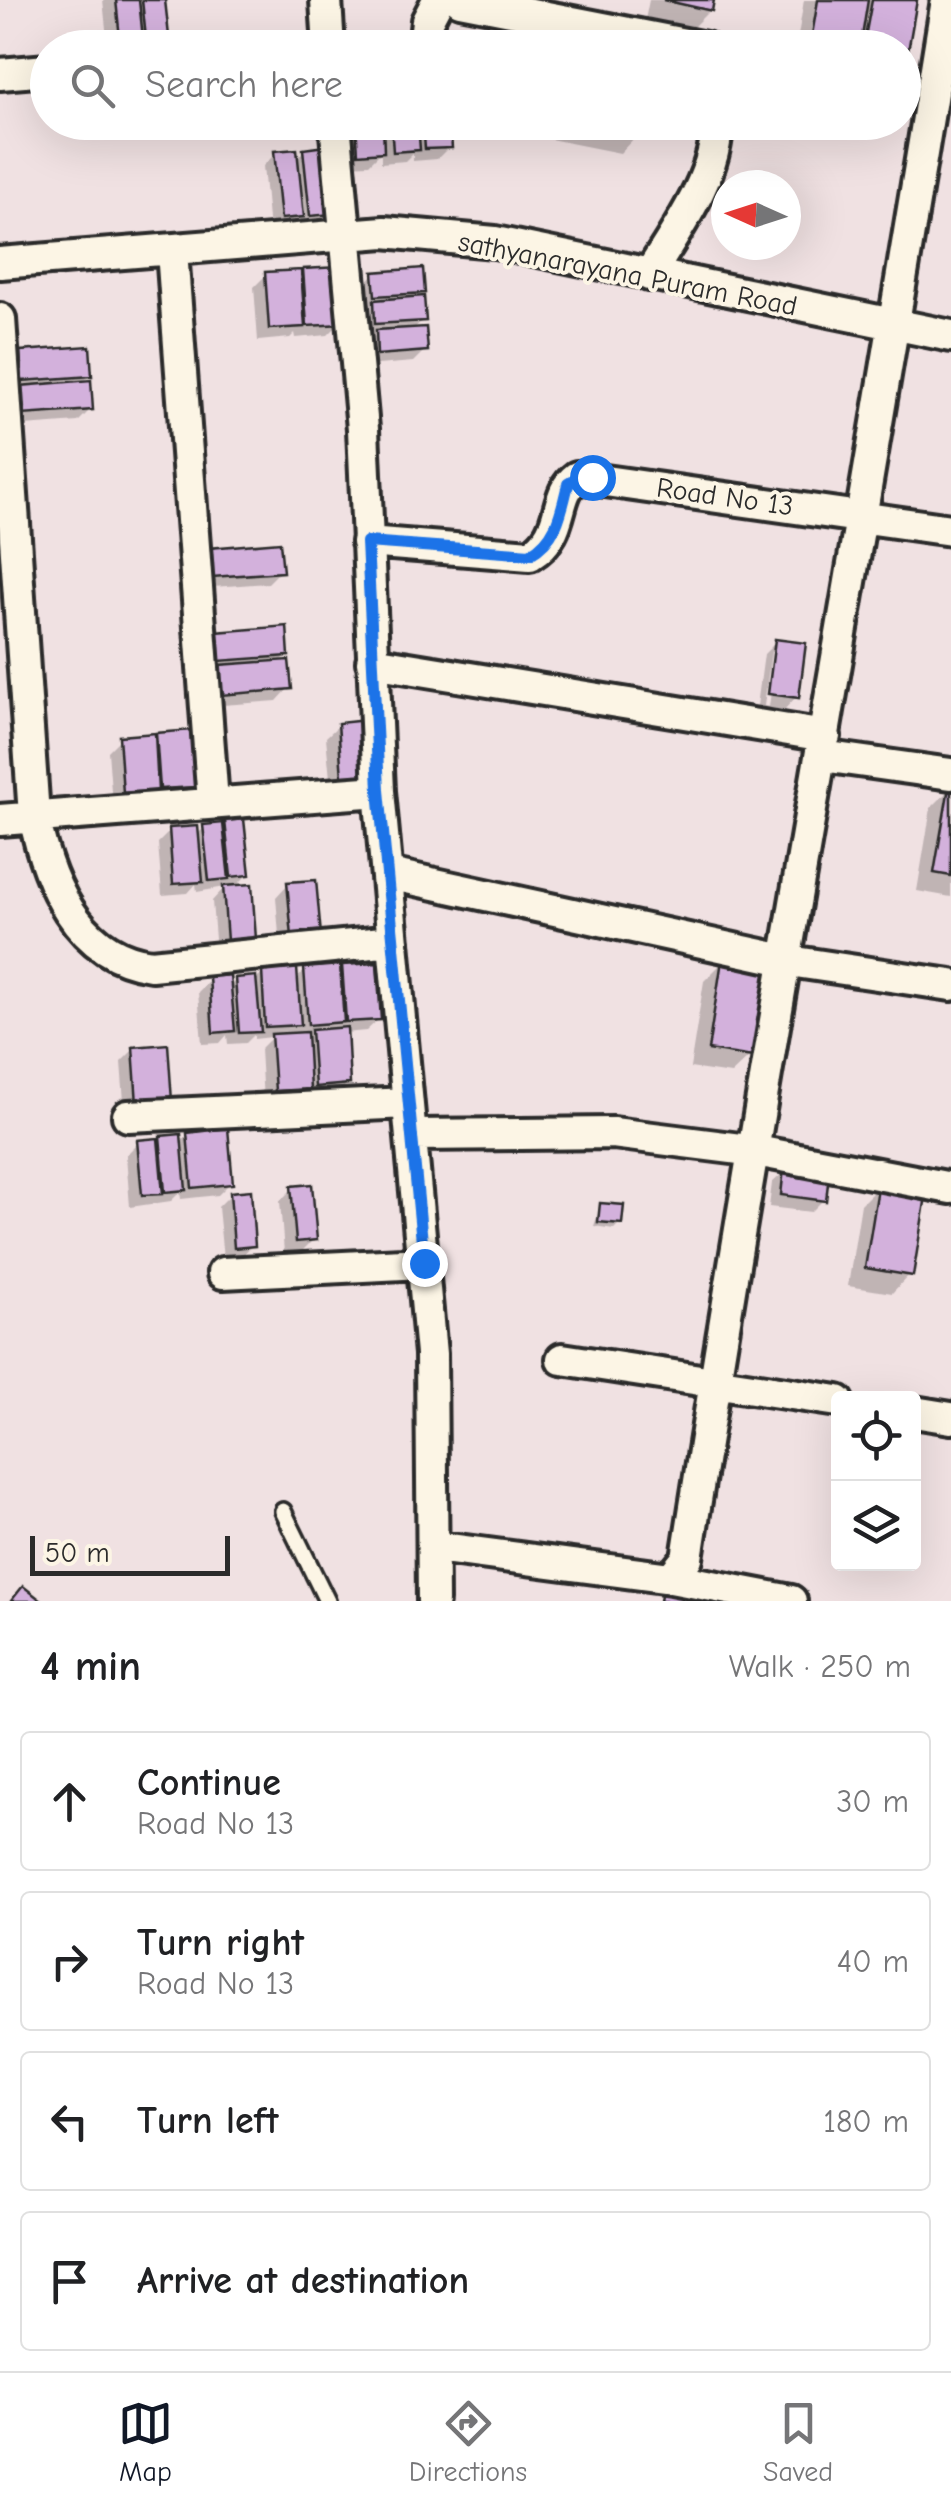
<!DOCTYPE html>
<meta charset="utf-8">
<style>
:root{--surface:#fff;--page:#f6f6f6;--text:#202124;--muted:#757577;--line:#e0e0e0;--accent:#111827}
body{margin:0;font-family:"Comic Neue",sans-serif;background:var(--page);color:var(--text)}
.controls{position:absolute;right:30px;bottom:30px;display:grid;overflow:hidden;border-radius:10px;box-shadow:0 10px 40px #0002}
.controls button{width:90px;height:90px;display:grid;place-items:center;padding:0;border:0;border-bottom:2px solid var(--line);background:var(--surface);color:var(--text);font:50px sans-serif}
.compass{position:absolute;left:711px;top:170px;width:90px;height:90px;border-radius:50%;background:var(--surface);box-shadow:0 10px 40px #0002;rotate:273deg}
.scale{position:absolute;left:30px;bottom:25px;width:200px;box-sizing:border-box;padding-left:10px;border:5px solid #2b2b2b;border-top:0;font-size:28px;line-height:35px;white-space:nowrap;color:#2b2b2b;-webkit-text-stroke:8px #fcf5e5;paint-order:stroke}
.stop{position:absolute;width:30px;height:30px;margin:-22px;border:8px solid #1a73e8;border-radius:50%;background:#fff}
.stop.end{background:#1a73e8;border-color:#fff;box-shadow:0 2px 10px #0008}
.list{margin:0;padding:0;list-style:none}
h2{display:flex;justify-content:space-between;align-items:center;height:130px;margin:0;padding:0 40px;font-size:42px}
h2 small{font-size:32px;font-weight:400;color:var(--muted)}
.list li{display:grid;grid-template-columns:65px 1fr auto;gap:30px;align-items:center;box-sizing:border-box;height:140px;margin:0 20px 20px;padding:0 20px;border:2px solid var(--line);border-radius:10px}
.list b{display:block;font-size:38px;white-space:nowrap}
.list p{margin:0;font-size:32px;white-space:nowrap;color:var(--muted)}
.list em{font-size:32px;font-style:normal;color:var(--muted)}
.icon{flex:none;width:55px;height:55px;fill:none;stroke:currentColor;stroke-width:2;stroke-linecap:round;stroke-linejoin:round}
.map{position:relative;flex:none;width:951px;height:1601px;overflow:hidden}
.search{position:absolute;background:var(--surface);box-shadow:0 10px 40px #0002;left:30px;right:30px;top:30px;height:110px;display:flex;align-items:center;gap:25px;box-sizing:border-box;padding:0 35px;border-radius:55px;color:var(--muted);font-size:38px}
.sheet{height:770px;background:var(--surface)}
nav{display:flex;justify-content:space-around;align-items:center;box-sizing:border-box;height:140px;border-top:2px solid var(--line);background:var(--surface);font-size:28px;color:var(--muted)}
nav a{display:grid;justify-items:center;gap:5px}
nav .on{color:var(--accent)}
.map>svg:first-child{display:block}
.shadow{fill:#0003;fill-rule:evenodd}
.building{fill:#d3b1dc;stroke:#2b2b2b;stroke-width:2.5}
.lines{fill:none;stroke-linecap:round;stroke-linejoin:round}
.lane-casing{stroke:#2b2b2b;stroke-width:22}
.street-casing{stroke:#2b2b2b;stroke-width:38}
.lane{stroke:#fcf5e5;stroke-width:15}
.street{stroke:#fcf5e5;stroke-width:30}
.route{stroke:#1a73e8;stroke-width:12}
.labels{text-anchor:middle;stroke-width:8;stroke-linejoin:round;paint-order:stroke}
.street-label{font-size:28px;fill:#2b2b2b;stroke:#fcf5e5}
</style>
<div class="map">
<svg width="951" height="1601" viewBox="0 0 951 1601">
<rect width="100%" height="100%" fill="#f0e1e2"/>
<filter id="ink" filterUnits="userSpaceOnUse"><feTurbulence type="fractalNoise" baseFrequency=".01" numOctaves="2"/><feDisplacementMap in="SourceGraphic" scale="20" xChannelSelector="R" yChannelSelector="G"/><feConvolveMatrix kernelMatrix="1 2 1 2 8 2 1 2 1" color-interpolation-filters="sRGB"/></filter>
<g filter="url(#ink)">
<path class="shadow" d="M103,0H162L167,44L108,48Z
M519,0H564L555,8Z
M649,0H712L710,10L691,29L645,20Z
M804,0H914L904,56V48H796Z
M344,122H447L449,147L437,159L413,161V153L405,161L381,163V152L369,164L346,165Z
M533,122H641L638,134L620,153L530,135Z
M304,151L330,213L318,225L298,228V220L289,228L269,230L263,166L275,154L296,159Z
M305,272L340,323L328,335L296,338L295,333L290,338L258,341L254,287L266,275L299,277Z
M374,274L423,292L415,299L423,320L412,330L425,350L413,362L366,366L365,345L375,335L364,336L362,315L370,307H363L362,287Z
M21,354L90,375L81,384L91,409L78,422L11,427L8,366Z
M211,550L280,571L268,583L200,588L198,563Z
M217,634L287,655L279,663L289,688L277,701L209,706L205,647Z
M776,642L796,697L784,710L757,706L764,654ZM771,652H776L769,707L764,706Z
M339,725L369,774L356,787L331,789L326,737Z
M190,733L193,786L181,798L112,804L108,751L120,739Z
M949,790H951V897L917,891L931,808Z
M226,824L248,874L234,888L254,938L241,950L216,952L212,901L225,887L197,892L196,884L188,893L162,895L158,843L170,831L196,836L204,828Z
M288,884L318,934L280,948L276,897Z
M723,962L750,1056L731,1074L690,1068L704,981Z
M343,967L379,1019L366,1031L344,1033L348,1083L335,1096L303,1098V1093L295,1100L263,1102L260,1049L272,1037L254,1039V1035L246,1043L228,1044L227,1035L220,1043L202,1044L198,992L210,980L228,988L236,980L254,982L263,973L296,980L305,970L338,973Z
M134,1049L169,1100L125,1115L121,1062Z
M188,1135L230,1183L218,1195L181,1199L180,1192L171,1201L130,1207L126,1155L139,1142L179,1137V1144Z
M785,1171L824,1199L811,1212L769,1207L772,1183Z
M880,1185L910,1274L892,1293L848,1286L861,1204Z
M292,1189L314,1239L302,1251L284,1253L280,1201Z
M231,1194L253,1245L240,1257L223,1259L218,1207Z
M601,1205L620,1223L614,1229L594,1226Z"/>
<path class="building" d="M116,0H139L144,48H121Z
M142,0H165L170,45L147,48Z
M663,0H714L712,11Z
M818,0H868L861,43L812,35Z
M872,0H917L907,57L904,48H863Z
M356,122H383L384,152L358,154Z
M391,122H418L420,150L393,152Z
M423,122H450L452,148L425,149Z
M578,122H643L641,135Z
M325,146L333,214L310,216L303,149Z
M297,149L304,217L281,219L274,151Z
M339,267L343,324L307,326L303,269Z
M423,268L425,293L375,296L373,272Z
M301,270L305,327L269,329L265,272Z
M424,296L426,321L375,324L374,300Z
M426,327L428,351L377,355L376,330Z
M90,346L92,376L22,381L20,351Z
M91,380L93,410L22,415L20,386Z
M280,542L283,572L212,577L209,548Z
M287,626L289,656L219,661L216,632Z
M775,639L806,643L799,698L768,694Z
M289,660L292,689L221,695L219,665Z
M367,720L371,775L342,778L338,723Z
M192,730L196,787L160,789L156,733Z
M155,733L158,791L123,793L119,736Z
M949,787H951V876L934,873Z
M244,819L250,875L231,877L225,821Z
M223,823L229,879L209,881L203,825Z
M198,826L203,882L173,884L169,828Z
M316,880L321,935L292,937L287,882Z
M252,884L256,939L227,941L223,886Z
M722,960L767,967L753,1057L708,1050Z
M377,963L381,1020L346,1022L342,965Z
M340,965L344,1022L308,1025L304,968Z
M297,968L301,1025L265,1027L262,971Z
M230,975L235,1031L213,1033L209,977Z
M256,976L261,1032L239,1033L235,978Z
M347,1027L350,1084L315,1087L311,1030Z
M307,1032L310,1089L275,1091L271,1034Z
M168,1044L172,1101L137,1104L133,1047Z
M228,1128L233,1184L192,1188L187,1133Z
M181,1134L186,1190L165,1192L160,1136Z
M158,1138L163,1194L142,1195L137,1140Z
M784,1168L829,1174L826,1201L781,1195Z
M879,1182L927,1190L913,1276L865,1268Z
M312,1184L317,1240L296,1242L291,1186Z
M251,1190L255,1246L234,1248L230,1192Z
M600,1203L624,1205L622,1224L598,1222Z
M23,1586L42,1601H11Z
M662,1587L707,1593L706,1601H660Z"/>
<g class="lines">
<defs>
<path id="lane" d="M283,1511L327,1601"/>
<path id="street" d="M326,0L329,48
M460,0L705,48
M424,48L427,21L438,0
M0,74L48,70
M335,122L363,429L379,791L431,1354L433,1601
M172,251L213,802
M0,263L384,232L495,242L951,336
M649,275C676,231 717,176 717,122
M0,319L34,816C47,880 77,956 151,965L393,941
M367,542L530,555C567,533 552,495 577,477L951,530
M372,662L825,736
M822,756L951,774
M0,820L379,791
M389,874L789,961L951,985
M128,1116L407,1103
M413,1135L613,1133L756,1151L951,1188
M223,1273L423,1263
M562,1359L838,1401
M914,1412L951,1418
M435,1547L671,1578L687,1558C768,1038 864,520 947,0
M671,1578L791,1601"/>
</defs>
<use href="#lane" class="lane-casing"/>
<use href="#street" class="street-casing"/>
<use href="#lane" class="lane"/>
<use href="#street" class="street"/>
</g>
</g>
<g class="lines" filter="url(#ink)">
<path class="route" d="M424,1263L379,790L367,542L530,554C557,539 561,513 568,484L578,478L592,477"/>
</g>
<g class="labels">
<g class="street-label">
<text transform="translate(628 273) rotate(11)" y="10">sathyanarayana Puram Road</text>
<text transform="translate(725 496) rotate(8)" y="10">Road No 13</text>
</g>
</g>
</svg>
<div class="controls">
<button><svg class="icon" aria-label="locate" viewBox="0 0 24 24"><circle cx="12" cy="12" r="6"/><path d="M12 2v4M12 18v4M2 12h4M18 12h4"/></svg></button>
<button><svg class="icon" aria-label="layers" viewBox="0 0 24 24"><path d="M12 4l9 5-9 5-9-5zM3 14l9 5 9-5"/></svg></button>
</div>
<svg class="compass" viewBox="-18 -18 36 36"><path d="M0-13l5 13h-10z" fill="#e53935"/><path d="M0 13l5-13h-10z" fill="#757577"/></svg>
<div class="scale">50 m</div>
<div class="stop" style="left:592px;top:477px"></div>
<div class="stop end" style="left:424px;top:1263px"></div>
<div class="search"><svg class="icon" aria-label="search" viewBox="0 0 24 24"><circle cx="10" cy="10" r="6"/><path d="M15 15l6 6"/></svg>Search here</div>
</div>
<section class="sheet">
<h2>4 min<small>Walk · 250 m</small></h2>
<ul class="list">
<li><svg class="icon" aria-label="ahead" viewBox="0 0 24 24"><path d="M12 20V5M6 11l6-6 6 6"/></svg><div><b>Continue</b><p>Road No 13</p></div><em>30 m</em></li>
<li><svg class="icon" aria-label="right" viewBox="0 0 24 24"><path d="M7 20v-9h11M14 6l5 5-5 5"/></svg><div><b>Turn right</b><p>Road No 13</p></div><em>40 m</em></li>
<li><svg class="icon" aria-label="left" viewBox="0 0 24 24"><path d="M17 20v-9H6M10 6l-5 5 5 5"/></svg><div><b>Turn left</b></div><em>180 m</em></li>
<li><svg class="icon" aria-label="arrive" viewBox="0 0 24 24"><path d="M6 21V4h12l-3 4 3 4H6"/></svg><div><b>Arrive at destination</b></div></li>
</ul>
</section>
<nav>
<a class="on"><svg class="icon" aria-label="map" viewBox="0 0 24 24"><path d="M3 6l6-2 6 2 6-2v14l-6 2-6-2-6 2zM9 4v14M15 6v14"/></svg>Map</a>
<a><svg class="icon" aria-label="directions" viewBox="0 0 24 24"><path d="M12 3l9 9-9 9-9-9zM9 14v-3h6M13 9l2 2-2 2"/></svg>Directions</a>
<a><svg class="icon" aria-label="saved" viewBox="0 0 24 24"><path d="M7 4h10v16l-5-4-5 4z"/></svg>Saved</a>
</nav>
